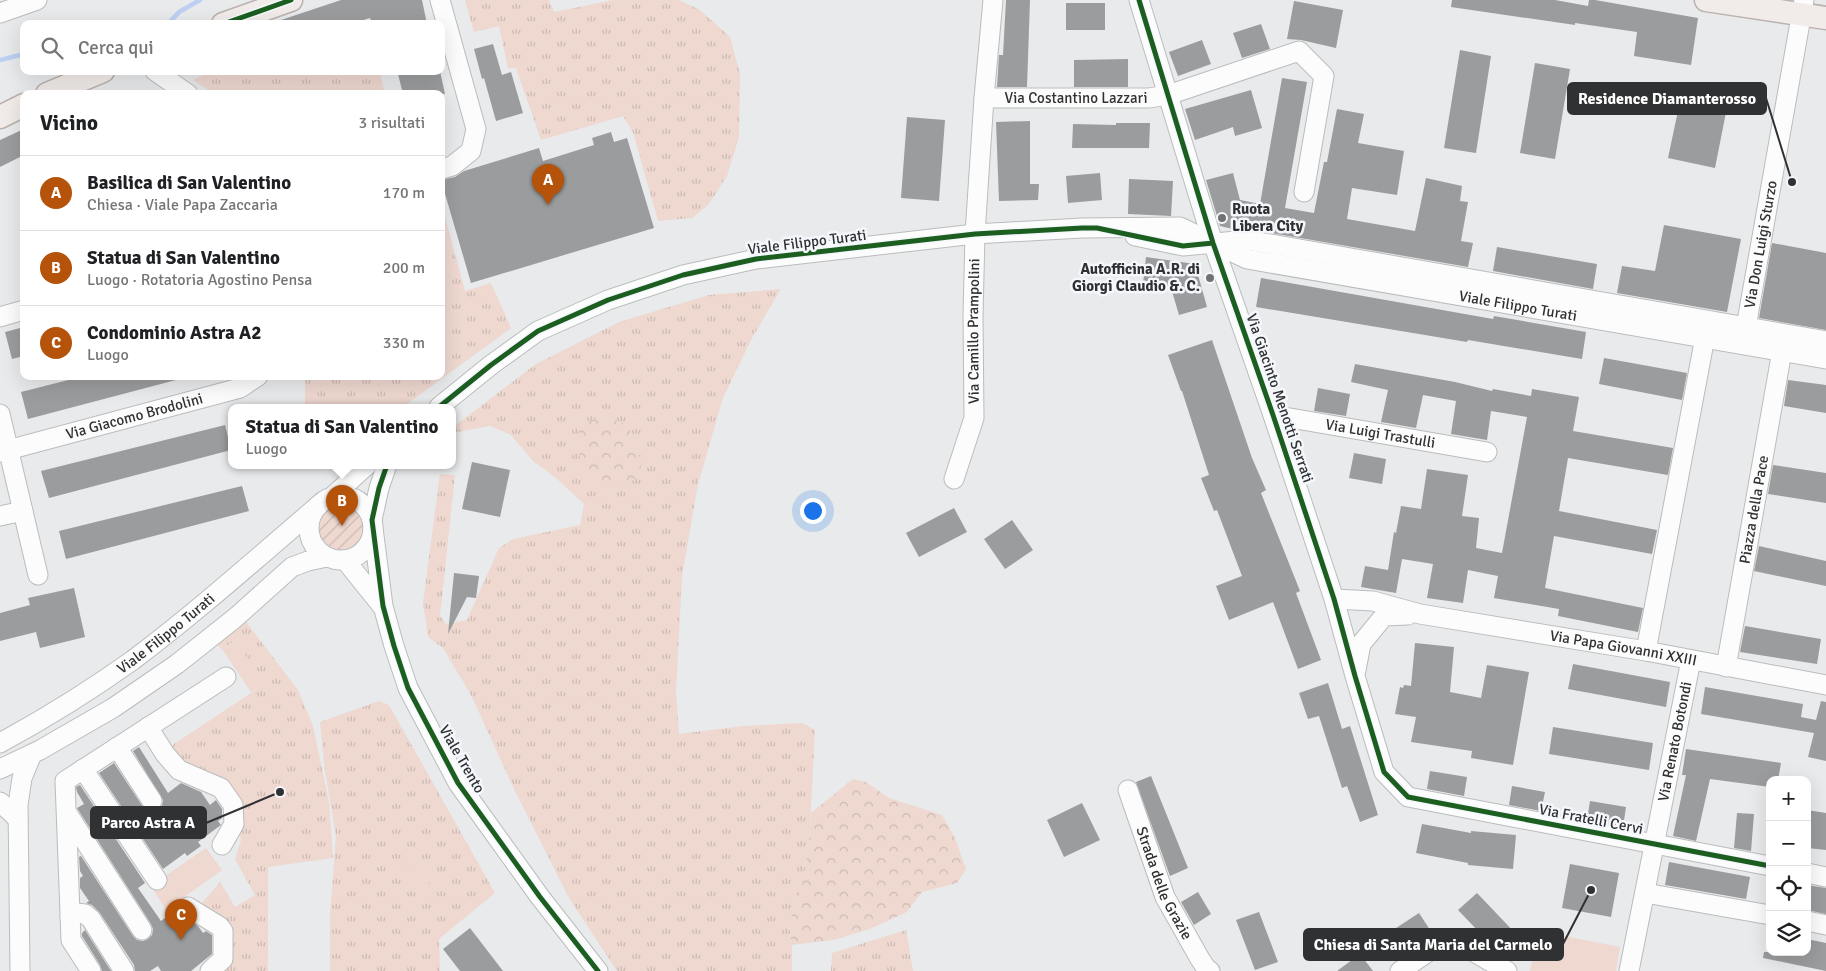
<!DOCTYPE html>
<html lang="it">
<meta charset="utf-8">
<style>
:root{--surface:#fff;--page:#f6f6f6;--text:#202124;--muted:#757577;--line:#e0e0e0;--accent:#b45309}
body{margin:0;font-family:Signika,sans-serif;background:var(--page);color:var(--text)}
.controls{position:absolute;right:15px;bottom:15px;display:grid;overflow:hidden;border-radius:10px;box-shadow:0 5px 20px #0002}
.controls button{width:45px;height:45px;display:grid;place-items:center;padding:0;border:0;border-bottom:1px solid var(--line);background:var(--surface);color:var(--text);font:25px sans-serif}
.you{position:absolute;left:812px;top:510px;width:18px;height:18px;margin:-12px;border:4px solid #fff;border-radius:50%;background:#1a73e8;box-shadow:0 0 0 8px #1a73e833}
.badge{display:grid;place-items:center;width:32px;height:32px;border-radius:50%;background:var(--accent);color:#fff;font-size:16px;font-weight:700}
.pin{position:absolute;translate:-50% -41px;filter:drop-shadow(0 1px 2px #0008)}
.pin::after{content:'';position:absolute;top:26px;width:18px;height:15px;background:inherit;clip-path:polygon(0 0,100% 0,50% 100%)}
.popup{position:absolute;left:228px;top:404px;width:228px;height:65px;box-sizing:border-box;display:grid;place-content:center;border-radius:10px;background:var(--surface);filter:drop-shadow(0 1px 4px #0005);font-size:16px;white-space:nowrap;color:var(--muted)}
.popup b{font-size:19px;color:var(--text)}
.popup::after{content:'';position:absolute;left:50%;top:100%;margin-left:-10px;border:10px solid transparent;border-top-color:var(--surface)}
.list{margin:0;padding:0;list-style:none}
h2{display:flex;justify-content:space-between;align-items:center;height:65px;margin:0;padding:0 20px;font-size:21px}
h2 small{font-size:16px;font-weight:400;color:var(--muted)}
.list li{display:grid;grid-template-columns:32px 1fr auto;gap:15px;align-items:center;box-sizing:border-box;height:75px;padding:0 20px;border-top:1px solid var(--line)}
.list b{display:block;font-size:19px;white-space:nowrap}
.list p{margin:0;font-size:16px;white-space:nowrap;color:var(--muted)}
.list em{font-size:16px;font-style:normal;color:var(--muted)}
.icon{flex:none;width:28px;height:28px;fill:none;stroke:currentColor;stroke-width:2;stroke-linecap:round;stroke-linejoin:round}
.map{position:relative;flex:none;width:1826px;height:971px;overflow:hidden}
.search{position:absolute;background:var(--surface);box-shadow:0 5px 20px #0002;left:20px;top:20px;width:425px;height:55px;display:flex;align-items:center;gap:12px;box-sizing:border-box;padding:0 18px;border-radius:10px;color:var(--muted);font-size:19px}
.panel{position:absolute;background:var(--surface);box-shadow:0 5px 20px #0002;left:20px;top:90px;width:425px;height:290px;border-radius:10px}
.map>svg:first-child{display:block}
.grass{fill:url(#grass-tufts)}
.forest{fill:url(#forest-crowns)}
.garden{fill:url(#garden-furrows)}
.pitch{fill:#eed8d0}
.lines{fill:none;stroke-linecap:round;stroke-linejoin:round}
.stream{stroke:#bdcff3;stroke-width:4.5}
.building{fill:#9b9c9d}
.minor-casing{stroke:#babcbd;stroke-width:21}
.major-casing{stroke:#bbb1ae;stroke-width:25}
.minor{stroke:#fcfcfc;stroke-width:19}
.major{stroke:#f1ece9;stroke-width:22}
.cycleway-casing{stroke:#f4f7fb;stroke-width:8}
.cycleway{stroke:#1b5e20;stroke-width:5}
.poi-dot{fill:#707274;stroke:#f4f7fb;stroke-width:2}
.labels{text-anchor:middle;stroke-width:5;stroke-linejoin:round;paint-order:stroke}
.street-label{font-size:15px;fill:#303133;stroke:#f4f7fb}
.poi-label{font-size:15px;font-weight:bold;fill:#303133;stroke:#f4f7fb;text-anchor:start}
.leader{fill:none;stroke:#303133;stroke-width:2}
.callout-dot{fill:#303133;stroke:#f4f7fb;stroke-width:2}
.callout{fill:#303133;stroke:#303133;stroke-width:2}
.callout-label{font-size:16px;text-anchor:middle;font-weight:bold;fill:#fff}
</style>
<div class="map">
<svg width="1826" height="971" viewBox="0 0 1826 971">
<defs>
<pattern id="grass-tufts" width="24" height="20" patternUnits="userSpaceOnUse" patternTransform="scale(1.25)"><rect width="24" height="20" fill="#eed8d0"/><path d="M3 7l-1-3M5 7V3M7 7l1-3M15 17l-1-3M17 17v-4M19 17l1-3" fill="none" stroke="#ccbab3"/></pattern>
<pattern id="forest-crowns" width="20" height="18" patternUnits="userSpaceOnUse" patternTransform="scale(1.25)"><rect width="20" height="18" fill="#eed8d0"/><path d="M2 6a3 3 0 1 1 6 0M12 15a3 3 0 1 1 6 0" fill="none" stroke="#ccbab3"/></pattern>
<pattern id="garden-furrows" width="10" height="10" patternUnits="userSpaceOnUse" patternTransform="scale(1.25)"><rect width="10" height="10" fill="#eed8d0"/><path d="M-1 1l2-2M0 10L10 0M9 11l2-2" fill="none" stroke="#ccbab3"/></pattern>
</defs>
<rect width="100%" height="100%" fill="#e8eaec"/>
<path class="grass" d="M465,0H549L554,12L613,0H679L700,10L730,37L740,74L739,137L727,176L709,204L692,218L658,221L633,132L623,116L541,140L516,68H508L499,26L474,32Z
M211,71H378L380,73L385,94H214L193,80Z
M441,202L465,291L491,283L511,328L403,407H305V376H441Z
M781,289L752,338L723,398L698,484L682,576L676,691L679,734L743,726L802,723L815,730L809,845L802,886L789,924L792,945V971H617L569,898L514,789L472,697L443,648L428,637L423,603L440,474L455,475L440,616L446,624L467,620L499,548L513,539L580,525L584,504L555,477L533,461L511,435L490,426L457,432L452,428L536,364L619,322L709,295Z
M243,618L298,690L313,726L329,802L333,858L268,867V971H223C228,966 228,961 230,953C235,922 226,919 201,904L220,882L235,907L255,895L235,859L241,840L238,829L215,776L179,758L171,746L266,683L234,641L222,649L215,643Z
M379,701L389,705L495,893L439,939L440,971H330V915L336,836L324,764L320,722Z
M906,930L913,971H831L832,953Z"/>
<path class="forest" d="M602,415L628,425L642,463L638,476L625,487L598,485L580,463L578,427Z
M853,779L866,782L889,798L942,815L955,838L966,869L957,883L922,892L907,912L870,929L833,940L792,945L789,924L802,886L809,845L811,813Z"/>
<path class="garden" d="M318 526a24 24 0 1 1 48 0a24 24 0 1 1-48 0Z"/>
<path class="pitch" d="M234,641L267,683L251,692L222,649Z
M206,848L222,870L166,910L151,886Z
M427,860L441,878L430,882L422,890L415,892L404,869Z
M1538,931L1620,947L1616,971H1530Z"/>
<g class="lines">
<path class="stream" d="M168,24L179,12L200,0
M0,60L24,54"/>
</g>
<path class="building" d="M341,0H422L427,24H372L370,18L351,24H275V22Z
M1006,0H1030L1027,87H997L999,55H1003Z
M1452,0H1555L1588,6L1589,0H1595L1698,18L1691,65L1634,56L1637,32L1575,23V25L1451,7Z
M1294,1L1343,10L1336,48L1301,40L1287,39Z
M1066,3H1105V30H1066Z
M1261,24L1270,49L1242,58L1233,33Z
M1202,40L1211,64L1178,76L1169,52Z
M493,44L502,75L511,72L523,113L496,121L484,78L482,79L474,49Z
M1460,50L1491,56L1476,153L1444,148Z
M1128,59V87H1074V60Z
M1535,63L1570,69L1555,159L1520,153Z
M408,71H440L445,94H403L398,74Z
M1282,78L1307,82L1285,208L1314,213L1324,162H1327L1337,109L1364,114L1358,143L1404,151L1397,195L1352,188L1347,219L1415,231L1426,178L1462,186L1460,201L1468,202L1461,241L1473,243L1468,267L1249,229L1237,230L1220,226L1206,180L1233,173L1240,200L1260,204Z
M1683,87L1729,97L1715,168L1668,158Z
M1251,90L1262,128L1235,136L1233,127L1195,140L1185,109Z
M907,117L945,120L939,201L901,198Z
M1030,121V184H1039L1038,200L999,201L996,122Z
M1116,123H1150L1149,148H1072L1073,124L1116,125Z
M24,129V155L0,167V140Z
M611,132L614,142L627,138L654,228L471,283L441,180L455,177L464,171L539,148L543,161L594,145L592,138Z
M1100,173L1102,200L1068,203L1066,176Z
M1129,179L1173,181L1171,216L1128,214Z
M1664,225L1741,239L1727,312L1617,293L1622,266L1655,271Z
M1772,243L1826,253V330L1759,318Z
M1497,247L1597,264L1593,289L1493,271Z
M1146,257L1195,264L1207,307L1179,315L1171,288L1143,284Z
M1261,278L1493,319L1494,316L1586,332L1582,359L1468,340L1467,342L1256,307Z
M24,327V356L12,359L5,332Z
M1212,340L1252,458L1266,490L1261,493L1300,591L1296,593L1321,660L1298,669L1273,602L1229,620L1216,586L1242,576L1217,510L1214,511L1201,478L1209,475L1182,391H1181L1168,355Z
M1604,358L1687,373L1682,400L1599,384Z
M1355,364L1455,382L1492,391L1493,389L1531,396L1532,389L1579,397L1573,431L1673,448L1668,475L1568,458L1559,511L1657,530L1652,554L1554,536L1545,588L1643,608L1638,632L1558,616L1559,609L1494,598L1498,576L1468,570L1463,603L1427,598L1433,564L1402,559L1396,593L1361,587L1365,566L1388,570L1394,532L1396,533L1401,506L1421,509L1427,469L1468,475L1462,516L1479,518L1476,548L1502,553L1527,417L1491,411L1487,440L1451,434L1456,401L1423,395L1416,428L1381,422L1388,390L1351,382Z
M84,376H175L176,380L28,419L21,392Z
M1788,380L1826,385V413L1784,406Z
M1318,388L1350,394L1346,416L1314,411Z
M225,425L231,450L49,498L41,471Z
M1354,453L1386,459L1382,484L1349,478Z
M472,462L510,470L500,517L462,509Z
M1773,465L1826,473V503L1768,494Z
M242,486L249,511L66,559L59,531Z
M954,508L967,532L919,557L906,533Z
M1012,520L1033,550L1005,569L984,539Z
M1759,546L1826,561V586L1754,571Z
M454,573L479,576L476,598L467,597L448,634Z
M74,588L85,637L40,648L36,632L0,641V613L30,605L28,598Z
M1745,626L1821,639L1817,664L1740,652Z
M1415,643L1454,647L1450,692L1481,698L1487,665L1529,672L1513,765L1471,758L1472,751L1411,742L1416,717L1395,714L1400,687L1403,688L1404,685L1411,686Z
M1573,664L1670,682L1666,707L1568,689Z
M1328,683L1342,729L1350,726L1378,815L1360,822L1347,786L1342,788L1319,716L1308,719L1299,693Z
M1705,687L1803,704L1801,717L1816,720L1821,701L1826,702V761L1808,757L1814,733L1701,714Z
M1553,727L1653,743L1649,770L1549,754Z
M139,747L168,793L181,783L201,792L210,805L216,800L222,809V818L218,821L221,825L198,842L201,846L187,856L185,853L163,869L99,773L114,763L143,807L152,812L158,811L162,806L163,800L133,751Z
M1686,749L1781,763L1778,780H1770V787L1710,779L1696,841L1673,836L1686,775H1682Z
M1430,771L1467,777L1464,796L1427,789Z
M1151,776L1188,868L1170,876L1136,782Z
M80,785L145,883L138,888L161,921L177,909L182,916L198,926L203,933L206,931L212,935V954L191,971H161L158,966L150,971H135L134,965L100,913L92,905L86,903L89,901L80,888V878L83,876L80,871L79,857L81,856L133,936L137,940L143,941L148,939L152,935L153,929L151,924L77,808L84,804L77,792L76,787Z
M1512,786L1545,792L1541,811L1509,805Z
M1590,801L1626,807L1623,827L1587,820Z
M1082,803L1100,840L1064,857L1047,820Z
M1807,810L1826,813V850L1807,848Z
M1737,813L1754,814L1751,851L1734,848Z
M1422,824L1471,833V831L1516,835L1513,869L1468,865V863L1416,853Z
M1669,862L1750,877L1746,899L1665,885Z
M1570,864L1619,873L1611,917L1562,908Z
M1807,885L1826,888V914L1807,910Z
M1198,892L1211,914L1194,925L1181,902Z
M1477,893L1517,935L1499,953L1458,910Z
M1259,912L1278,962L1255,970L1236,920Z
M1419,913L1432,933L1406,950L1393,930Z
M470,928L503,971H460L443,949Z
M85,930L111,971H102L100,965L82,936V933Z
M1807,939L1826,943V971L1763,958L1764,952H1807Z
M1360,954L1373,971H1337Z"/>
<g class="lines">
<defs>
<g id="minor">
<path d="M440,0L476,129L471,151L452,166L441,169"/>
<path d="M1139,0L1213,243L1273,415L1334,599L1355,676L1384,772L1408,797L1770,866"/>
<path d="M0,13L37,0"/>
<path d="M155,71L188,94"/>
<path id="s1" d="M984,98H1149L1168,95L1299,51L1324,76L1304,192"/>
<path d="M1135,236L1183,246L1247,240L1826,341"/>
<path d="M0,317L24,310"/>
<path id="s2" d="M1746,327L1804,0"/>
<path id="s3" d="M439,407L491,365L538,331L608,300L683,275L756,259L975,234L1082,228L1180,227L1247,259L1826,359"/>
<path d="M0,414L38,575"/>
<path id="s4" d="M1273,415L1487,452"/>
<path id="s5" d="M0,452L240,388L258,376"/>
<path id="s6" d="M954,479L974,418L973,316L975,234L984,98L993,0"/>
<circle cx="341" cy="528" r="32"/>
<path d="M332,497L367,465"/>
<path d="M0,516L23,511"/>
<path d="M372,520L379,488L387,465"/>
<path d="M373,528L383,606L394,646L408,688L458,783L540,897L598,971"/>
<path d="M345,560L382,606"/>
<path id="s7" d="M1334,599L1373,601L1420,614L1646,651L1826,685"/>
<path d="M1646,651L1705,337"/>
<path id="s8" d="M1726,667L1782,351"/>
<path d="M1356,670L1361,644L1384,616L1408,615"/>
<path d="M148,727L165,754L179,770L221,788L233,805L234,824L222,845"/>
<path id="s9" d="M0,743C46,718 91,690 133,660C197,612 257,558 318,506"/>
<path d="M117,747L152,801"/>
<path d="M0,769L40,750L113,708L177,664L235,618L292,567L308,561L327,557"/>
<path d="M83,769L157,880"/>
<path id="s10" d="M1128,790L1165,897L1200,959L1206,968L1210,971"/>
<path d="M0,802L18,819"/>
<path d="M67,813L142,930"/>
<path d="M1807,873L1826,877"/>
<path d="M1645,893L1770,915"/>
<path d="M188,907L219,926L223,931V959L210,971"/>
<path d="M70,917L76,913L85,914L91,919L124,971"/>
<path d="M1807,921L1826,925"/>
<path d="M20,971L18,805L22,778L32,754"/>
<path d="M91,971L71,940L65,781L226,677"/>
<path d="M1400,971L1440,944L1458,943L1507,971"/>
<path id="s11" d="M1629,971L1691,660"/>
</g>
<path id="major" d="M1706,0L1826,18
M223,24L291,0
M47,94L103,71
M0,117L24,105"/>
</defs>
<use href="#minor" class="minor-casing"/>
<use href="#major" class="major-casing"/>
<use href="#minor" class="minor"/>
<use href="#major" class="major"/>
<defs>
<path id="cycleway" d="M1139,0L1213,243L1273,415L1334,599L1355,676L1384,772L1408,797L1770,866
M223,24L291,0
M439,407L491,365L538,331L608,300L683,275L756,259L975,234L1082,228H1097L1183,246L1213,243
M387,465L379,488L372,520L383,606L394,646L408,688L458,783L540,897L598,971"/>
</defs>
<use href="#cycleway" class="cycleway-casing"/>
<use href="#cycleway" class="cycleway"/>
</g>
<g class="poi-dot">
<circle cx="1222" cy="218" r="5"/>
<circle cx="1210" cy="278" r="5"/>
</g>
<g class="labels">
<g class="street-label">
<text dy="5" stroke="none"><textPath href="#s1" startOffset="92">Via Costantino Lazzari</textPath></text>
<text transform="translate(807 242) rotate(-7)" y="5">Viale Filippo Turati</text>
<text dy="5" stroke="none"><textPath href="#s2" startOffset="84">Via Don Luigi Sturzo</textPath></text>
<text dy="5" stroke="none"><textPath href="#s3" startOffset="1130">Viale Filippo Turati</textPath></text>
<text dy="5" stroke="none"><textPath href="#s6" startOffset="151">Via Camillo Prampolini</textPath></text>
<text transform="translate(1280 398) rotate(71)" y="5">Via Giacinto Menotti Serrati</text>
<text dy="5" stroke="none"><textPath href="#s5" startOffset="139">Via Giacomo Brodolini</textPath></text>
<text dy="5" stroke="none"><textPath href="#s4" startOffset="109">Via Luigi Trastulli</textPath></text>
<text dy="5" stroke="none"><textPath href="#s8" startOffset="160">Piazza della Pace</textPath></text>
<text dy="5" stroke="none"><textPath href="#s9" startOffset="199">Viale Filippo Turati</textPath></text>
<text dy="5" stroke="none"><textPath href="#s7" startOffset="294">Via Papa Giovanni XXIII</textPath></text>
<text dy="5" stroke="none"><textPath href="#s11" startOffset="234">Via Renato Botondi</textPath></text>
<text transform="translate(462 759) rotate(60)" y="5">Viale Trento</text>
<text transform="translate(1591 819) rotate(11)" y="5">Via Fratelli Cervi</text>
<text dy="5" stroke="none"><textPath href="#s10" startOffset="100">Strada delle Grazie</textPath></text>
</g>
<g class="poi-label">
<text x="1232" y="214">Ruota<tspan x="1232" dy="17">Libera City</tspan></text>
<text x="1200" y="274" text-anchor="end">Autofficina A.R. di<tspan x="1200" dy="17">Giorgi Claudio &amp;. C.</tspan></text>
</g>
</g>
<path class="leader" d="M1792 182L1766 98M280 792L206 823M1591 890L1563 944"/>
<g class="callout-dot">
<circle cx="1792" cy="182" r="5"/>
<circle cx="280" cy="792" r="5"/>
<circle cx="1591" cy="890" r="5"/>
</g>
<g class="callout">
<rect x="1568" y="83" width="198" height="31" rx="5"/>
<rect x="91" y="807" width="115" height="31" rx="5"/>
<rect x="1304" y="929" width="259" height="31" rx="5"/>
</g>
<g class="callout-label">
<text x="1667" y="104">Residence Diamanterosso</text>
<text x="148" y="828">Parco Astra A</text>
<text x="1433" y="950">Chiesa di Santa Maria del Carmelo</text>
</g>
</svg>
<div class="controls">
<button>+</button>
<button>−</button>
<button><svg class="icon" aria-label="locate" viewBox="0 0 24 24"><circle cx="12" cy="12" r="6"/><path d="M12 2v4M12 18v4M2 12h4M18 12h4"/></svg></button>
<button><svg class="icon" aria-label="layers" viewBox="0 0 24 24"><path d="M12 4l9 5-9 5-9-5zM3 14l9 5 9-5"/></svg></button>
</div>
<div class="you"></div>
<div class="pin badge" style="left:548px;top:205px">A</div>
<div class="pin badge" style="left:342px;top:526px">B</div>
<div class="popup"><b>Statua di San Valentino</b>Luogo</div>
<div class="pin badge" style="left:181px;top:940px">C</div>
<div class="search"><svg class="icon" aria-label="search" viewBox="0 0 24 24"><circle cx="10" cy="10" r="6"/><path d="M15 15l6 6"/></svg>Cerca qui</div>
<section class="panel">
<h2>Vicino<small>3 risultati</small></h2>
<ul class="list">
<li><span class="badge">A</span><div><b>Basilica di San Valentino</b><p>Chiesa · Viale Papa Zaccaria</p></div><em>170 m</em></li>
<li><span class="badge">B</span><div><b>Statua di San Valentino</b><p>Luogo · Rotatoria Agostino Pensa</p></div><em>200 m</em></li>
<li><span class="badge">C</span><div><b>Condominio Astra A2</b><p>Luogo</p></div><em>330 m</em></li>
</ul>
</section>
</div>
